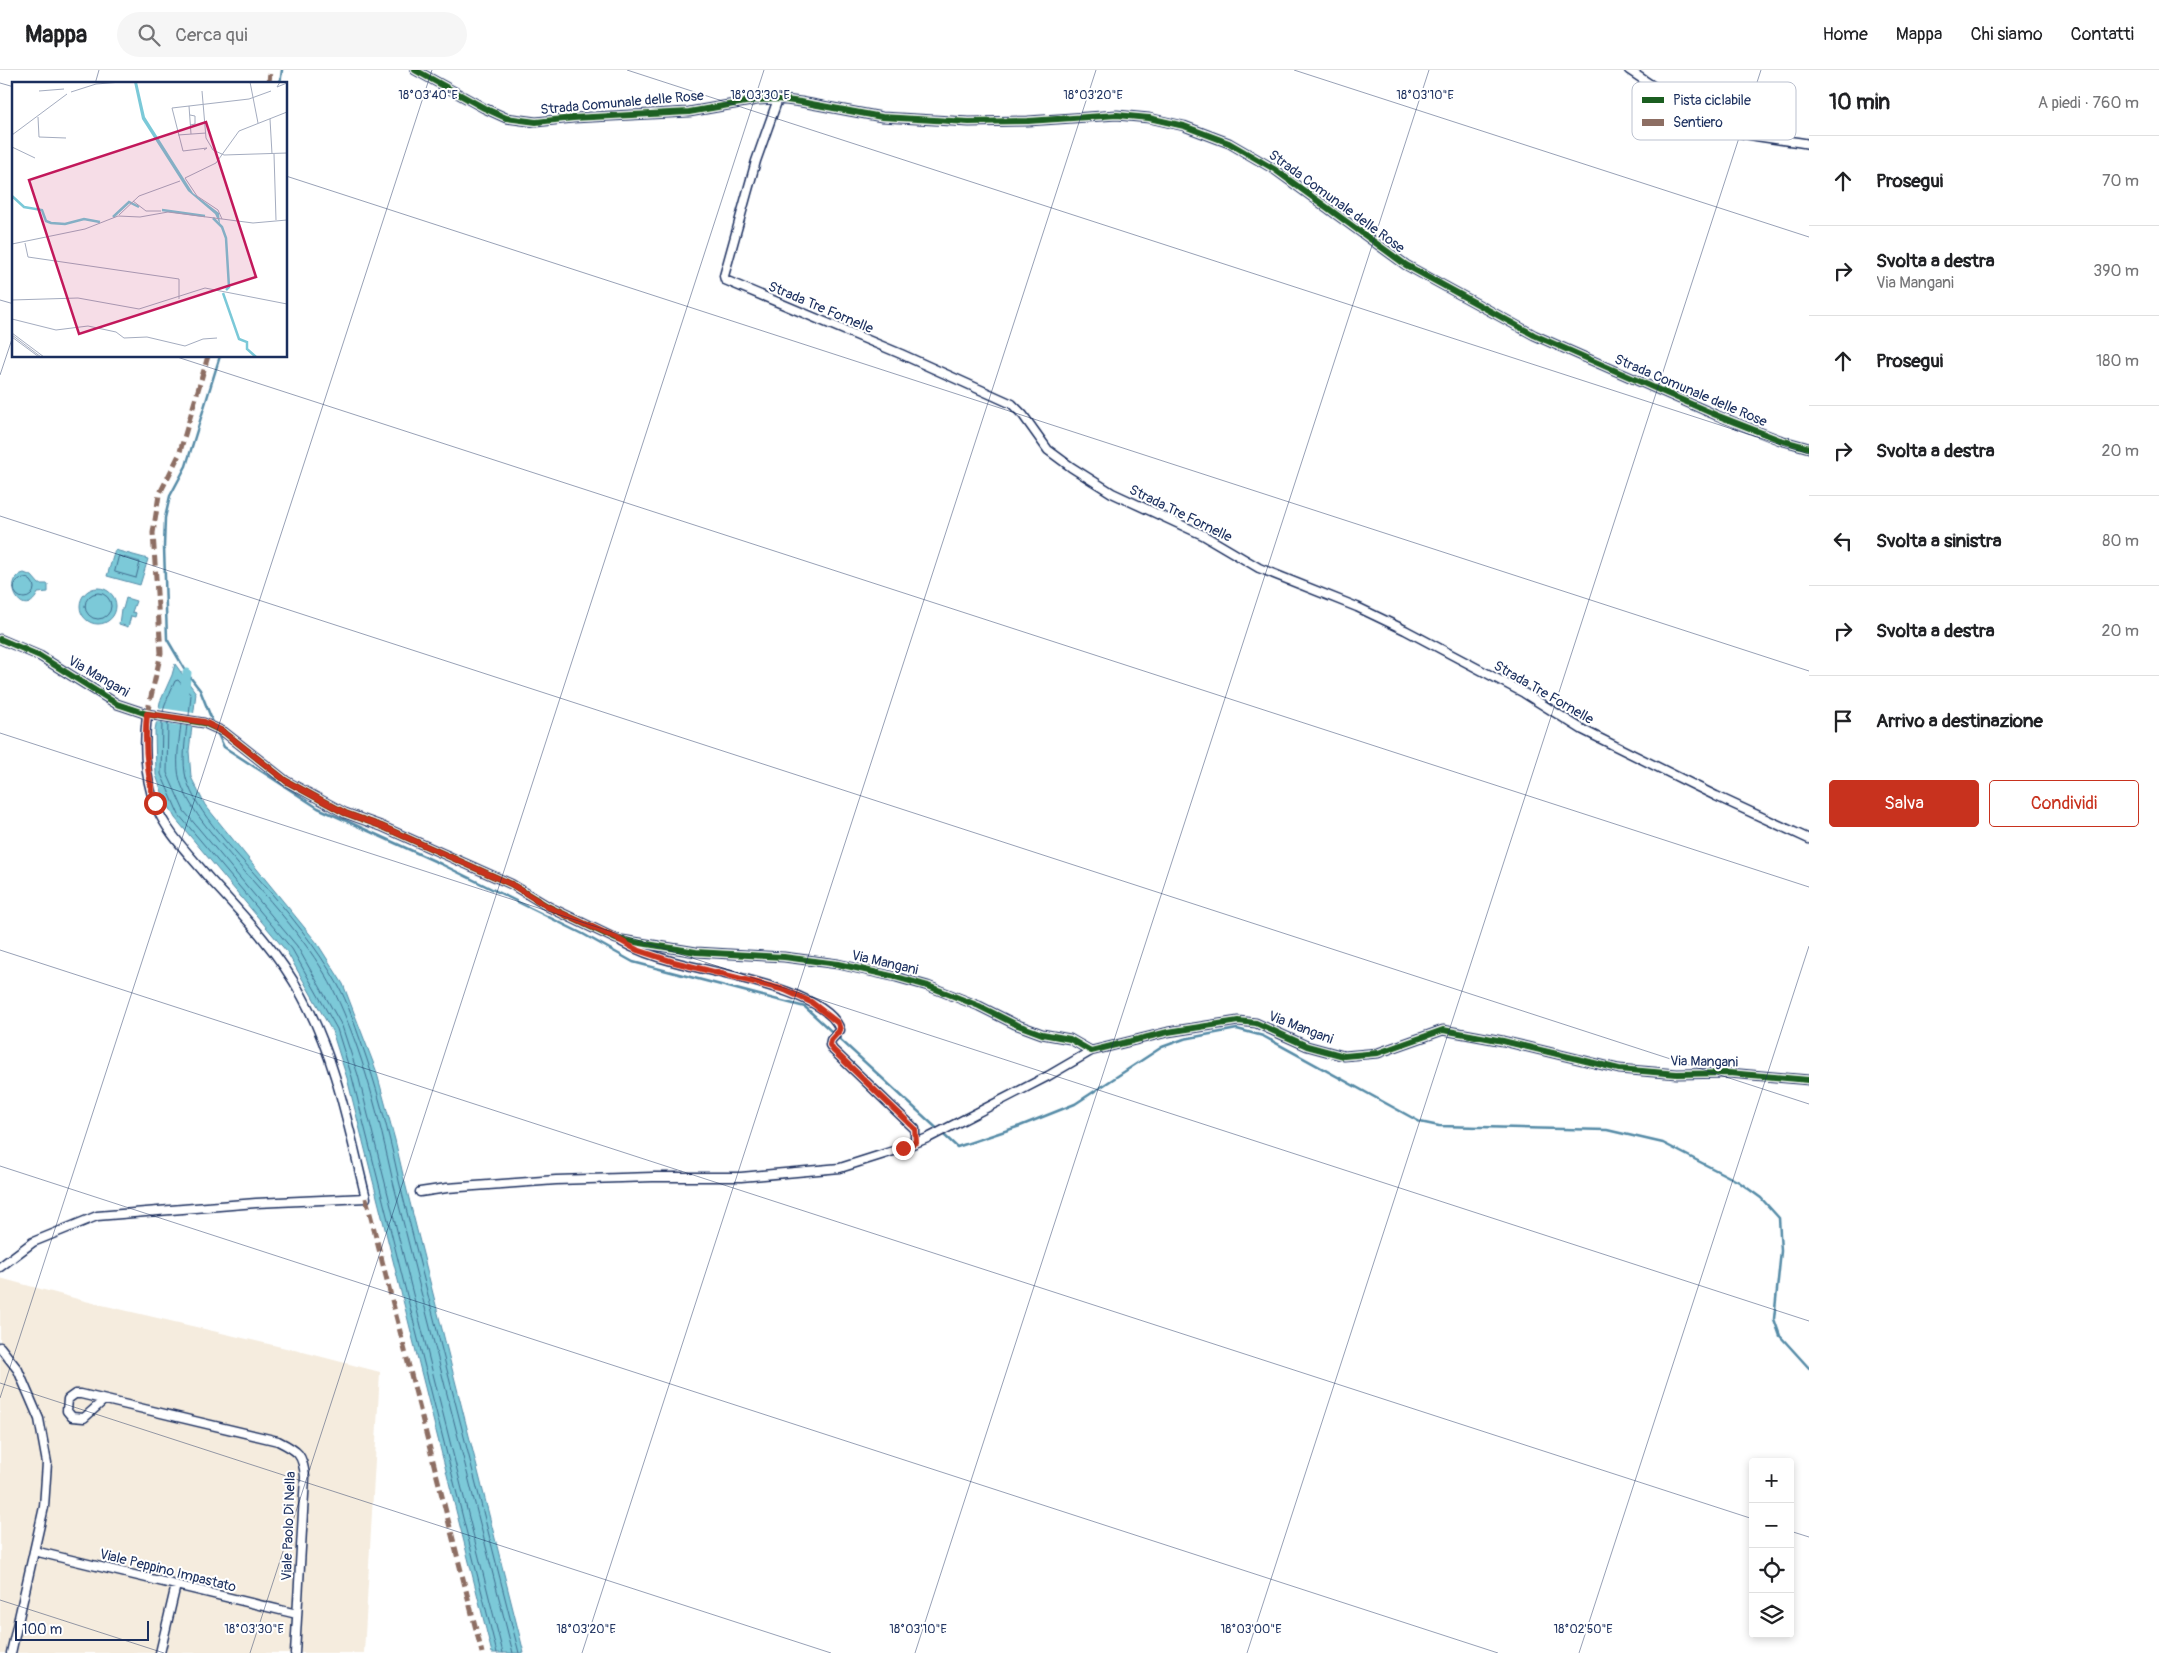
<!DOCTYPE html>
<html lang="it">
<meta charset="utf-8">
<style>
:root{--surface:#fff;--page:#f6f6f6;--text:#202124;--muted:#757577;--line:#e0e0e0;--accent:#c8321e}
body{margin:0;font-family:Pangolin,sans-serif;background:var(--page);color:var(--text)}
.controls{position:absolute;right:15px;bottom:15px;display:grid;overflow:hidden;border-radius:5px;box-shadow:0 2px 8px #0003}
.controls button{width:45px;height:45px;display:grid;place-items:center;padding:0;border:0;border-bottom:1px solid var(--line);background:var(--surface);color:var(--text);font:25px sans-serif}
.scale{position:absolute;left:15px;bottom:12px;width:134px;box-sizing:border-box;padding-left:5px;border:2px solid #1b2f5e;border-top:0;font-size:14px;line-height:18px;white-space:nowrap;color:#1b2f5e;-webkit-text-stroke:4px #fff;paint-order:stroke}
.stop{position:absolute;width:15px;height:15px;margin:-11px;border:4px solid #c8321e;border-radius:50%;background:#fff}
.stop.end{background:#c8321e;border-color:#fff;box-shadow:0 1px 5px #0008}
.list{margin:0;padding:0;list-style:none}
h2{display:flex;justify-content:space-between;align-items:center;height:65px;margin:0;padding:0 20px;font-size:21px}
h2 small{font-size:16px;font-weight:400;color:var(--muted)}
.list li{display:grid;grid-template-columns:32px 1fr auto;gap:15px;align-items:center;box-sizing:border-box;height:90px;padding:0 20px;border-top:1px solid var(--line)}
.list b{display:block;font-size:19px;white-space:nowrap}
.list p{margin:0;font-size:16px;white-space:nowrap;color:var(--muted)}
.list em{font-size:16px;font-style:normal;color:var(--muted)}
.actions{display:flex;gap:10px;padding:15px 20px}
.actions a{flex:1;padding:11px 0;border:1px solid var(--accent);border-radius:5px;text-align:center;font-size:18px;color:var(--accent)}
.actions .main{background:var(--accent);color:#fff}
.icon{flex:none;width:28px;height:28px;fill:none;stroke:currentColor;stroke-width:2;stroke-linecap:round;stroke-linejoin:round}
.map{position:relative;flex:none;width:1809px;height:1583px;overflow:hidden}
header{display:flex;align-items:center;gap:30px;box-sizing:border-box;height:70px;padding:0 25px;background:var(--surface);border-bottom:1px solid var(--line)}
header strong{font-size:24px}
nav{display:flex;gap:28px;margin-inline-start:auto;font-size:18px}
.search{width:350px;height:45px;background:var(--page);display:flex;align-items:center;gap:12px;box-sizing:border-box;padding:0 18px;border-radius:28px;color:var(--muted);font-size:19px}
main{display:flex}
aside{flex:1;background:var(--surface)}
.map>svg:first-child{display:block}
.built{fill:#f5ecde}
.water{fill:#7bc9d8;stroke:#558ba7}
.pier{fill:#fff}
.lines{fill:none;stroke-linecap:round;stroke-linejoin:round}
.shore{stroke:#416d8f;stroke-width:1}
.stream{stroke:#558ba7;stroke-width:2.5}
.canal{stroke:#7bc9d8;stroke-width:9}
.minor-casing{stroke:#1b2f5e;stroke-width:11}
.minor{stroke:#fff;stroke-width:8}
.quiet{stroke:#8d6e63;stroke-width:5;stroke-dasharray:10 5;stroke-linecap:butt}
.cycleway-casing{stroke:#fff;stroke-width:9}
.cycleway{stroke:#1b5e20;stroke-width:6}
.route{stroke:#c8321e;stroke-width:6}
.ticks{fill:none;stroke:#1b2f5e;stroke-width:1;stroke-opacity:0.45}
.labels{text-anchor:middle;stroke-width:4;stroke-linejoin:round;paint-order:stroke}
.street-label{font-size:14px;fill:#1b2f5e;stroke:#fff}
.inset-river{fill:none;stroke:#7bc9d8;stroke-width:2.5}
.inset-road{fill:none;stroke:#a4acbf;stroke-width:1}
.view{fill:#c2185b;fill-opacity:0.15;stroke:#c2185b;stroke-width:2.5}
.inset-edge{fill:none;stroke:#1b2f5e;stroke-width:2.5}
.key{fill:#fff;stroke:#bbc1cf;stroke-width:1}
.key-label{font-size:14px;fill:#1b2f5e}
.ticks-label{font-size:12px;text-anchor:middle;fill:#1b2f5e;stroke:#fff;stroke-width:4;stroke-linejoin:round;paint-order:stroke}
</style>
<header>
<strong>Mappa</strong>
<div class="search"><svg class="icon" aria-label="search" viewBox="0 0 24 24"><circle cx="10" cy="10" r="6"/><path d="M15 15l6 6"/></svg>Cerca qui</div>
<nav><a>Home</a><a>Mappa</a><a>Chi siamo</a><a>Contatti</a></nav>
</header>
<main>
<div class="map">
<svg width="1809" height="1583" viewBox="0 0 1809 1583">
<rect width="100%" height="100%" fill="#fff"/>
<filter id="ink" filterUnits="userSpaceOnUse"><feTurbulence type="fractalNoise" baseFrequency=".02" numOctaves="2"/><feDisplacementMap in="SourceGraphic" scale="10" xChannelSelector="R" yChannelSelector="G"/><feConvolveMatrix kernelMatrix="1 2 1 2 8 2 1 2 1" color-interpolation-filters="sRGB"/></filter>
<g filter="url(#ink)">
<path class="built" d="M0,1208L85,1231L303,1282L380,1302L364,1583H0Z"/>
<path class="water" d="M115,480L148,489L140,515L107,506Z
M24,503L32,506L39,514H48V522L38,523C23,554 0,509 24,503Z
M80 536a18 18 0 1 1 36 0a18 18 0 1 1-36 0Z
M126,528L136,531L132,542L136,543L135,547L131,546L128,557L119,554L121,539H123Z
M175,594L196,623L189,681L191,707L205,735L317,873L343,914L376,1000L395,1070L404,1109L524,1583H492L347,1008L332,961L287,882L175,748L163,725L156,705L155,660L160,632L172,605Z"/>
<path class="pier" d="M157,634L160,638L194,643L197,642L194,660L192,657L157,652L153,655Z"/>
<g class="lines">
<path class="shore" d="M119,486L140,492L136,508L115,502Z
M14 518a10 10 0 1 1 20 0a10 10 0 1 1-20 0Z
M85 536a13 13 0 1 1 26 0a13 13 0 1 1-26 0Z
M163,642L165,634L175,611L178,610L191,625L189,646
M162,651L161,704L179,745L292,879L337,959L352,1007L497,1583
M168,652L167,703L184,741L297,876L342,956L358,1005L503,1583
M181,654C179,672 175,694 180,711C191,743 217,769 238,794C271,832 312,876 334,921C363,981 379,1048 393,1112L513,1583
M187,655C185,672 182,692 186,708C196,743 236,782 259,809C288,842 317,877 338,915C348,933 354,953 361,972C377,1017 389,1063 399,1111L519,1583"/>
<path class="stream" d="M280,14L282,0
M214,655L200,620L187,603L167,569L164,477L165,448L170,426L186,396L220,286
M216,660L224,677L318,738L441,794L583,864L633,892L805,937L957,1077L1020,1056L1075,1034L1162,977L1184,969L1237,959L1263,966L1420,1052L1439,1056L1607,1060L1663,1073L1739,1112L1761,1128L1779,1148L1781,1181L1774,1249L1780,1266L1809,1298"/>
<path class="canal" d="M184,621L187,603"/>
<defs>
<path id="minor" d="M415,0L484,38L506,48L536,52L573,48L689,42L757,30L778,29L801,32L882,47L969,52L1028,51L1117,45L1149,48L1184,56L1229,73L1274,99L1406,195L1534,265L1716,345L1780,370L1809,378
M1629,0L1708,53C1740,67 1775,68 1809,74
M778,29L756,91L724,206L725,210L901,284L1012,334L1023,345L1048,380L1071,397L1112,423L1203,465L1259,498L1357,537L1405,560L1524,623L1583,660L1716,726L1809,769
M0,569L40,586L117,634L147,644L204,653L224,662L286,711L345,743L381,756L511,814L549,837L616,869L696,882L784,887L838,894L896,907L928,916L979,936L1015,954L1042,964L1070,969L1091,981L1168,962L1238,951L1256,953L1307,976L1344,986L1378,983L1443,960L1503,971L1619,999L1677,1004L1729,1003L1809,1010
M622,872C638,881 656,887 675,892C713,903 828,920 840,960L831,970L830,975L833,980L915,1059V1072
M420,1122L447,1118L556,1110L653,1107H741L840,1098L903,1078L930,1067L1048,1006L1091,981
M0,1197L33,1172L97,1146L256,1133L366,1128C349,1060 336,988 302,926C278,881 242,844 208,807C189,784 166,762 155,734C144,706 144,672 147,644
M0,1277L18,1300L39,1349L47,1393L44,1437L11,1583
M104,1330L84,1348L72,1347L67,1341L68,1329L75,1324H81L278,1371C298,1381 303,1384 305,1407L295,1583
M34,1481L297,1544
M160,1583L176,1515"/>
</defs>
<use href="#minor" class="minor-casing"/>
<use href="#minor" class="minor"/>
<path class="quiet" d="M269,14L270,0
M147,644L161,583L153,463L159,425L179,385L208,286
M366,1128L482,1583"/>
<defs>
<path id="cycleway" d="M415,0L484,38L506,48L536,52L573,48L689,42L757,30L778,29L801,32L882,47L969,52L1028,51L1117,45L1149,48L1184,56L1229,73L1274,99L1406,195L1534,265L1716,345L1780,370L1809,378
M0,569L40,586L117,634L147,644L204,653L224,662L286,711L345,743L381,756L511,814L549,837L616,869L696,882L784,887L838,894L896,907L928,916L979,936L1015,954L1042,964L1070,969L1091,981L1168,962L1238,951L1256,953L1307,976L1344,986L1378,983L1443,960L1503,971L1619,999L1677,1004L1729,1003L1809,1010"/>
</defs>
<use href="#cycleway" class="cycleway-casing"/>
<use href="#cycleway" class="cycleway"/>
</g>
</g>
<g class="lines" filter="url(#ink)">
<path class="route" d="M155,733C147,703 144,675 147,644L204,652L224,662L286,711L345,743L381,756L511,814L548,837L616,868L637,880L674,892L785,920L811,932L838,953L840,960L831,970L830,975L833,980L915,1059L916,1072L903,1078"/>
</g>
<path class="ticks" d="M627,0L1809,384M1294,0L1809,167M0,13L14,17M95,14L99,0M286,106L1809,601M0,230L14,234M174,286L1809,817M0,305L14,263M0,446L1809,1034M0,663L1809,1251M0,880L1753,1449M0,1096L1498,1583M0,1313L831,1583M0,1328L432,0M1790,1461L1809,1467M0,1530L164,1583M250,1583L764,0M582,1583L1096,0M915,1583L1429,0M1247,1583L1761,0M1579,1583L1809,876"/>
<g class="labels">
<g class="street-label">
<text transform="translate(622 32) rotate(-5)" y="5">Strada Comunale delle Rose</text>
<text transform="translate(1337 131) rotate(36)" y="5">Strada Comunale delle Rose</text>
<text transform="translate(821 237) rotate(23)" y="5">Strada Tre Fornelle</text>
<text transform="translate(1691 320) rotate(23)" y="5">Strada Comunale delle Rose</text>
<text transform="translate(1181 443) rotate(26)" y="5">Strada Tre Fornelle</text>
<text transform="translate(99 606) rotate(30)" y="5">Via Mangani</text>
<text transform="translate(1544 622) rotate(30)" y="5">Strada Tre Fornelle</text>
<text transform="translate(885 892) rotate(13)" y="5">Via Mangani</text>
<text transform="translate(1301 957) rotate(21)" y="5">Via Mangani</text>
<text transform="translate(1704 991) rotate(1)" y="5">Via Mangani</text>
<text transform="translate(288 1456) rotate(-88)" y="5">Viale Paolo Di Nella</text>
<text transform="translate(168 1500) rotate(14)" y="5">Viale Peppino Impastato</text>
</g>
</g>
<g transform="translate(12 12)">
<rect width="275" height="275" fill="#fff"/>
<path d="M122,0H125L133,35L181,111L207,131L208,142L203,132L176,109L130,37Z" fill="#7bc9d8"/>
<path class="inset-river" d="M0,114L12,125L30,128L34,139L39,141L53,142L72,137L88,140M150,128L193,134M101,135L117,120L127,125M201,136L210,145L214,156L217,205L214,208M211,211L227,257L235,260V267L244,275"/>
<path class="inset-road" d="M238,0L246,41M268,0L265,5L275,1M27,9L52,7M190,9L194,56L201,68L212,73L275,71M59,10L84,2L110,0M177,24L179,52M178,33L183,34V42L178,43M26,35L27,55L54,56M258,37L260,72M0,53L55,12M166,53L194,51M0,65L23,76M192,68L195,66L171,69L160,26L237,17L259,9M262,72L264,138M121,119L134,129H149M107,133L127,114L168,99M210,137L206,128L185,114L173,96L204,81L227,49L275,30M13,161L16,175L167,197V217M0,162L73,147L106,134L128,135L156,130L241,141L275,138M0,218L66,216L127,227L193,206L275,222M0,237L44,248L76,244L104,250L112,256L135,255L173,264L191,257L205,256M0,251L32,275M0,253L29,275M0,255L27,275"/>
<path class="view" d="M194,40L244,195L67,252L17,98Z"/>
<rect width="275" height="275" class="inset-edge"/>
</g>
<rect x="1632" y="12" width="164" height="58" rx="8" class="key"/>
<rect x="1642" y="27" width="22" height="6" fill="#1b5e20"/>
<rect x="1642" y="49" width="22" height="7" fill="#8d6e63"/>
<g class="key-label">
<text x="1673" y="35">Pista ciclabile</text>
<text x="1673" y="57">Sentiero</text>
</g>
<g class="ticks-label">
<text x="428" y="29">18°03'40"E</text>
<text x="760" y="29">18°03'30"E</text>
<text x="1093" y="29">18°03'20"E</text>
<text x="1425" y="29">18°03'10"E</text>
<text x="254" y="1563">18°03'30"E</text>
<text x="586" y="1563">18°03'20"E</text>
<text x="918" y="1563">18°03'10"E</text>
<text x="1251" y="1563">18°03'00"E</text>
<text x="1583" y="1563">18°02'50"E</text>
</g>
</svg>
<div class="controls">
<button>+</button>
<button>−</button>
<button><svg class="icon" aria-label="locate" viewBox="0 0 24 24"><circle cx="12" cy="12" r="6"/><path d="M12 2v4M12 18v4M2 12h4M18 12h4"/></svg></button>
<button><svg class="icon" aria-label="layers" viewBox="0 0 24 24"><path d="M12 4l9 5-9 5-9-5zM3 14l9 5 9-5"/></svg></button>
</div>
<div class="scale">100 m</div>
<div class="stop" style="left:155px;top:733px"></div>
<div class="stop end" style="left:903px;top:1078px"></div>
</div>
<aside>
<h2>10 min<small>A piedi · 760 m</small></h2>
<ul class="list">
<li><svg class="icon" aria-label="ahead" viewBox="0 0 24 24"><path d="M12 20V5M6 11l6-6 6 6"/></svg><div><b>Prosegui</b></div><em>70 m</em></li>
<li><svg class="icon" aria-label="right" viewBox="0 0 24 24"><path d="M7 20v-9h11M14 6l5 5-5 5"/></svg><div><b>Svolta a destra</b><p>Via Mangani</p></div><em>390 m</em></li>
<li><svg class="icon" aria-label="ahead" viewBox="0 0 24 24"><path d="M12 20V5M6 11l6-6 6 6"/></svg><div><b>Prosegui</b></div><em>180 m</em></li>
<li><svg class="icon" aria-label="right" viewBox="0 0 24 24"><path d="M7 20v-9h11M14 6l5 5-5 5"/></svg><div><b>Svolta a destra</b></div><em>20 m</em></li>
<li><svg class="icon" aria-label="left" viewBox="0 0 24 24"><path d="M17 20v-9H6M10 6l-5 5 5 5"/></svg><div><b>Svolta a sinistra</b></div><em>80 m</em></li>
<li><svg class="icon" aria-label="right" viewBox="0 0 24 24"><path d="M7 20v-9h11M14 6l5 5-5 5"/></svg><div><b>Svolta a destra</b></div><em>20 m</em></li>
<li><svg class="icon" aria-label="arrive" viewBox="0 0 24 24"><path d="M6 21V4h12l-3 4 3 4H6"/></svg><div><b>Arrivo a destinazione</b></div></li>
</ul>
<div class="actions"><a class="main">Salva</a><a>Condividi</a></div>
</aside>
</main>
